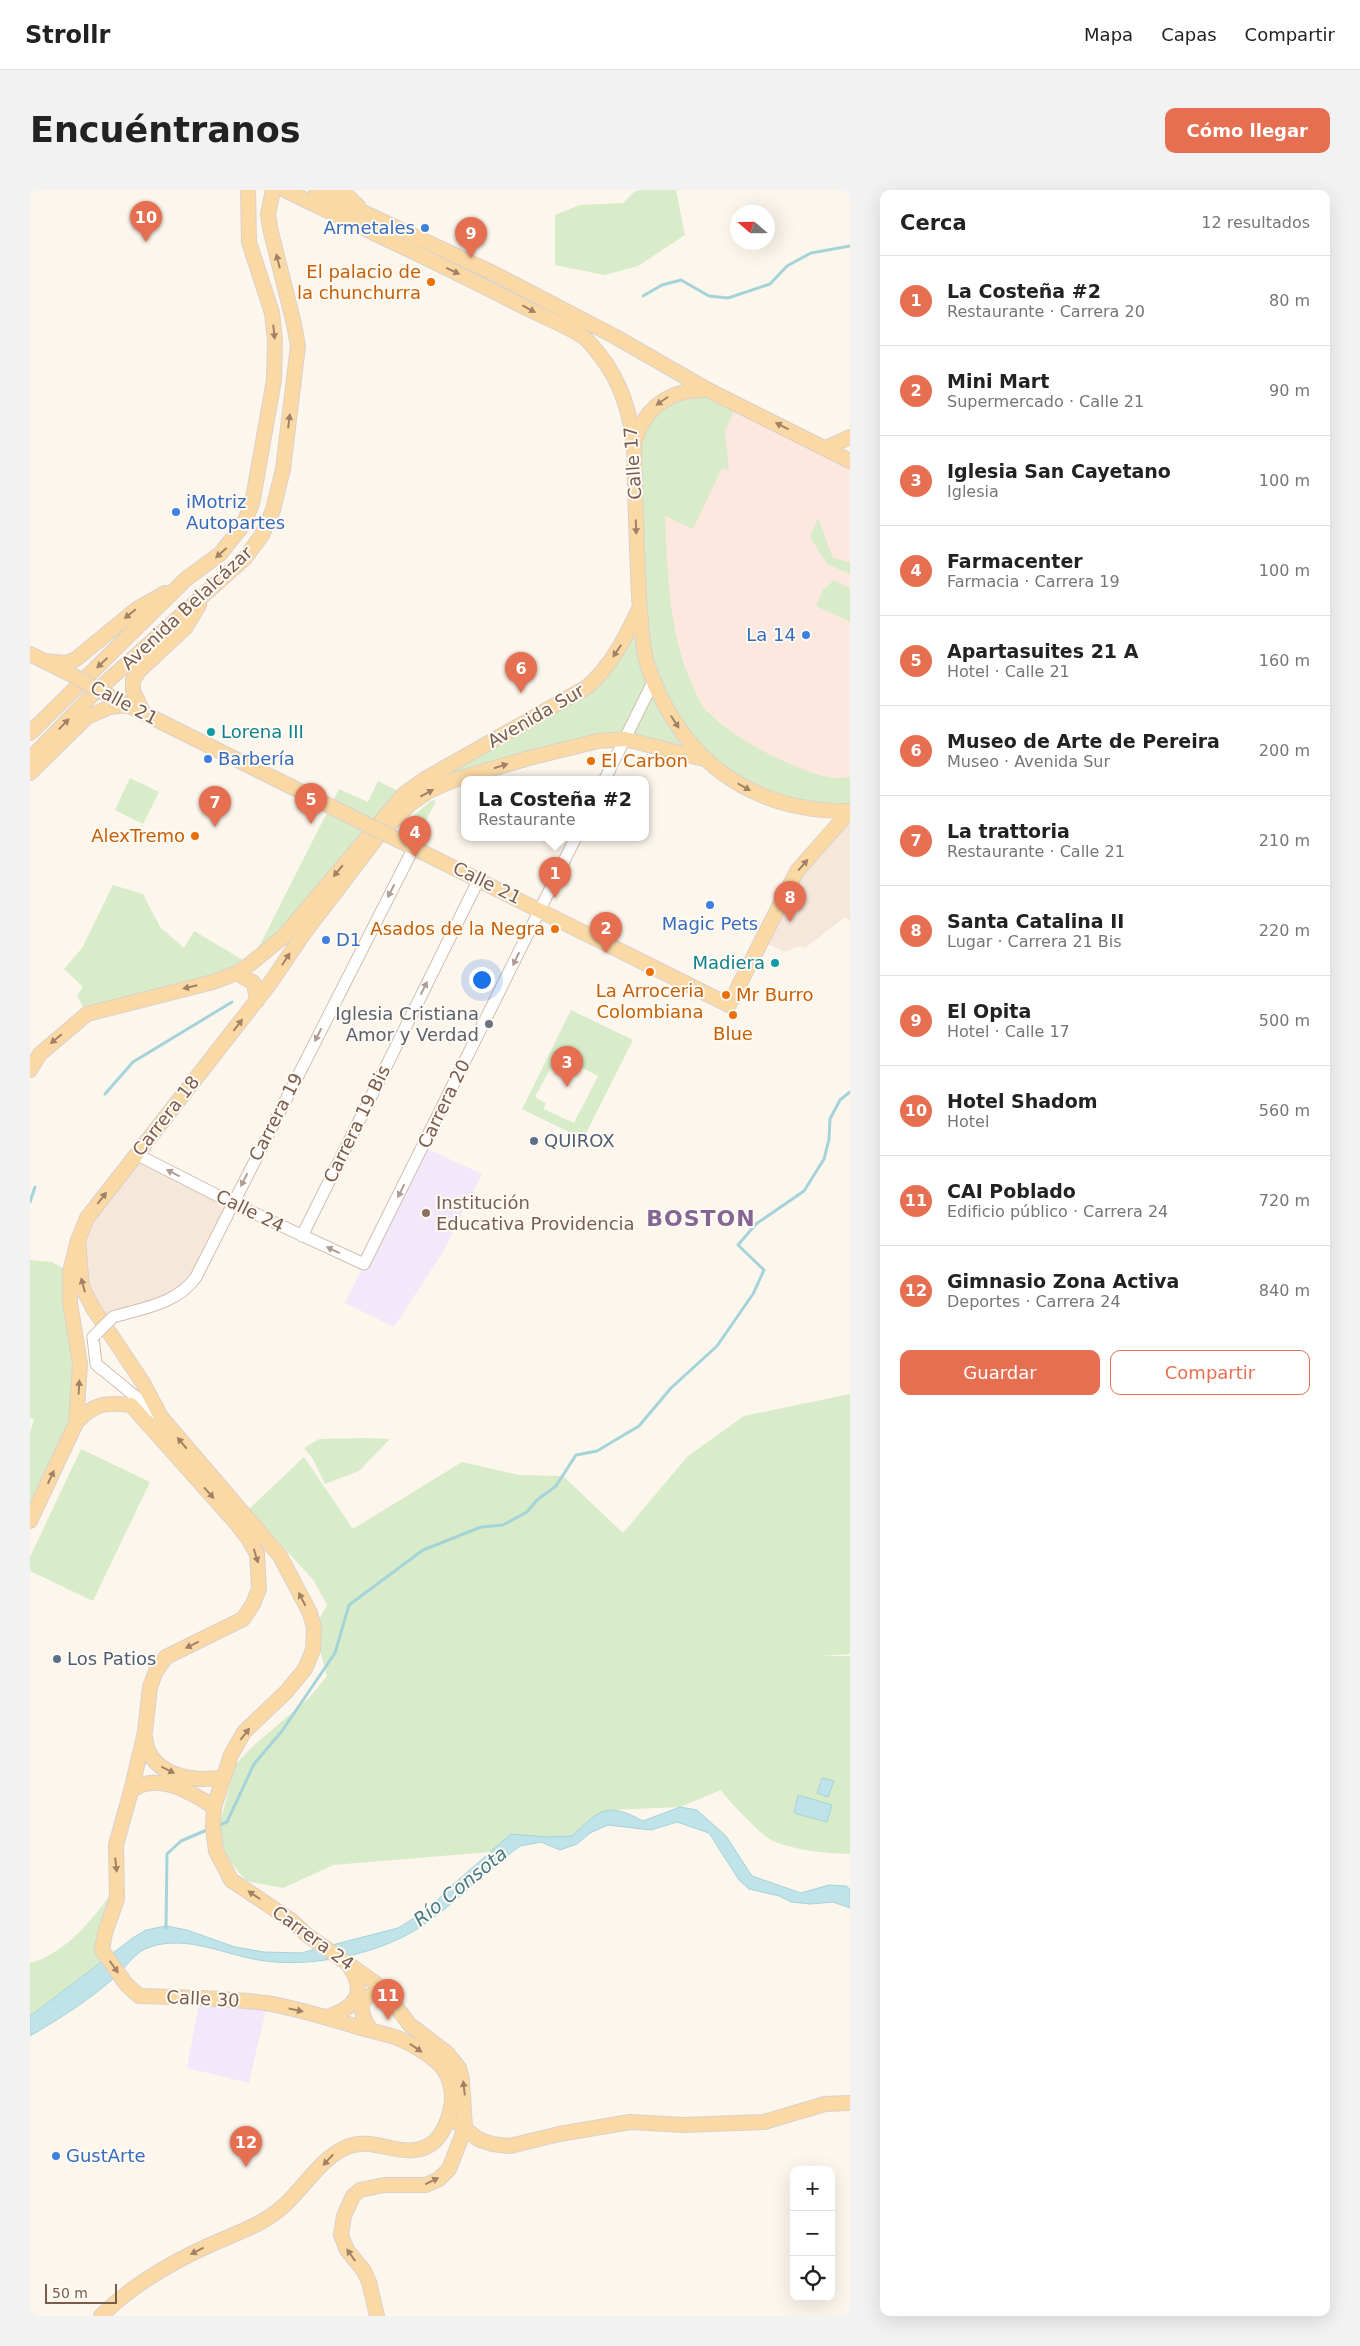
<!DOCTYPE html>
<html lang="es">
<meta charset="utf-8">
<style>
:root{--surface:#fff;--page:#f2f2f2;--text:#222;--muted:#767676;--line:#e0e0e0;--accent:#e76f51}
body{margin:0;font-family:"DejaVu Sans",sans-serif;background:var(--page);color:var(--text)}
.controls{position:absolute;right:15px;bottom:15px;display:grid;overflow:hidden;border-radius:10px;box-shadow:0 5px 20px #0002}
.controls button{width:45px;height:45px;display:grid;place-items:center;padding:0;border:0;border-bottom:1px solid var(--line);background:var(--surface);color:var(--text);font:25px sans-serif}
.compass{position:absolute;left:700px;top:15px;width:45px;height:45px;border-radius:50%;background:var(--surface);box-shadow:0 5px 20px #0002;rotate:290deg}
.scale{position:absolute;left:15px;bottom:12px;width:72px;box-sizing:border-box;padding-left:5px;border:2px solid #7a5c4d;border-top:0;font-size:14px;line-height:18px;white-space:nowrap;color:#7a5c4d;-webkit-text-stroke:4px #fffaf3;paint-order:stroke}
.you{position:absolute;left:451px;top:789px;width:18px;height:18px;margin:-12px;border:4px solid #fff;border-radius:50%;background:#1a73e8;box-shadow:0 0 0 8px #1a73e833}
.badge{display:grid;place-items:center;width:32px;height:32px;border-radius:50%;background:var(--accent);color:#fff;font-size:16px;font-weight:700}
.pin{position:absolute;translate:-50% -41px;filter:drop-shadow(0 1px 2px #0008)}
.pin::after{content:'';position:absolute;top:26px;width:18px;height:15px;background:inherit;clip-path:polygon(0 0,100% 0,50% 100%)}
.popup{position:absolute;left:431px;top:586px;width:188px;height:65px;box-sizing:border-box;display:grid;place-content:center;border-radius:10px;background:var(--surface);filter:drop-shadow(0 1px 4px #0005);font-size:16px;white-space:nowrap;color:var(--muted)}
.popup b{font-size:19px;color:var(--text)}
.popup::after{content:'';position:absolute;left:50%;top:100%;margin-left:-10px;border:10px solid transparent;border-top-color:var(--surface)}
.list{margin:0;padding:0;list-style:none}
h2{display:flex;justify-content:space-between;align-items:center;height:65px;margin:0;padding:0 20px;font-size:21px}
h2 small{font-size:16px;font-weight:400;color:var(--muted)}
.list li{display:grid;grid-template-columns:32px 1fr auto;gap:15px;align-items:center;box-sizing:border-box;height:90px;padding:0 20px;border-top:1px solid var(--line)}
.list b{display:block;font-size:19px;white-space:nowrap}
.list p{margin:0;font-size:16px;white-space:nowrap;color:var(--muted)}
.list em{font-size:16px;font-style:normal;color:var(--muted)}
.actions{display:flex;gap:10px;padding:15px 20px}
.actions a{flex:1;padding:11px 0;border:1px solid var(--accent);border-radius:10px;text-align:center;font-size:18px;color:var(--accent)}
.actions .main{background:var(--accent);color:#fff}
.icon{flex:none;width:28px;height:28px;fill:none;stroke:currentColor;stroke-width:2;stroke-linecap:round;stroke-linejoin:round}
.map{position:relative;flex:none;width:820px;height:2126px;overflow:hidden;border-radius:10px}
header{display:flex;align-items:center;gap:30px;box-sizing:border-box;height:70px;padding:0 25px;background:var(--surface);border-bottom:1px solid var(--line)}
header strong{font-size:24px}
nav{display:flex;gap:28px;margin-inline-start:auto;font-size:18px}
.intro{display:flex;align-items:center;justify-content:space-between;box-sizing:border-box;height:120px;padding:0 30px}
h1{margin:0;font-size:35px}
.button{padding:12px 22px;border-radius:10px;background:var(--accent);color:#fff;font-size:18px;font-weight:700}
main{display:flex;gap:30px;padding:0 30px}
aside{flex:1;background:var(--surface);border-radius:10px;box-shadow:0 5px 20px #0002}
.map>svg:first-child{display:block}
.residential{fill:#f5e8da}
.commercial{fill:#fde8e0}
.education{fill:#f3e8fa}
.green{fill:#d8ecc9;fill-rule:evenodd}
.water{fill:#bfe3e8;stroke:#a5d3da}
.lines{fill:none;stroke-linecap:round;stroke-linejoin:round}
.stream{stroke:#a5d3da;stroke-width:3}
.minor-casing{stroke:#d1beb0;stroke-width:13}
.major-casing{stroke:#dad1cd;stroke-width:16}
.minor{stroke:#fff;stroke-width:11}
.major{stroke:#fbd9a5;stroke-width:14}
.minor-bridge-casing{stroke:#d1beb0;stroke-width:13;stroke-linecap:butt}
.major-bridge-casing{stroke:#dad1cd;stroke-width:16;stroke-linecap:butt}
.minor-bridge{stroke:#fff;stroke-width:11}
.major-bridge{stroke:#fbd9a5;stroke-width:14}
.oneway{fill:#a18267}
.oneway2{fill:#af9d94}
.shop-dot{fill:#3f7fe0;stroke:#fffaf3;stroke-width:2}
.food-dot{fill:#e8710a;stroke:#fffaf3;stroke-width:2}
.culture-dot{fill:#0f9aa8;stroke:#fffaf3;stroke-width:2}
.worship-dot{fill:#6b7280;stroke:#fffaf3;stroke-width:2}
.service-dot{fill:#5c6f8a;stroke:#fffaf3;stroke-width:2}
.education-dot{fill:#8d6e63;stroke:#fffaf3;stroke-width:2}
.labels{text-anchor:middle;stroke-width:4;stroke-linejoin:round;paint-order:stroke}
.shop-label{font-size:18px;fill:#366cbe;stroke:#fffaf3;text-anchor:start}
.food-label{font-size:18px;fill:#c56008;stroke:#fffaf3;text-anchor:end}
.street-label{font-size:18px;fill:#7a5c4d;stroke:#fffaf3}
.culture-label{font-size:18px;fill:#0d838f;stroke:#fffaf3;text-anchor:start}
.worship-label{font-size:18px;fill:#5b616d;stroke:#fffaf3;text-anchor:end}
.service-label{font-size:18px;fill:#4e5e75;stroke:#fffaf3;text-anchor:start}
.education-label{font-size:18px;fill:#785e54;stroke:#fffaf3;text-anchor:start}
.water-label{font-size:19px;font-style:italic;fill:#437c86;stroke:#fffaf3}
.district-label{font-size:22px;font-weight:bold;letter-spacing:1px;fill:#846695;stroke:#fffaf3}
</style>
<header>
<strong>Strollr</strong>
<nav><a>Mapa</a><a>Capas</a><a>Compartir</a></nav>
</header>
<div class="intro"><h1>Encuéntranos</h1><a class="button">Cómo llegar</a></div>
<main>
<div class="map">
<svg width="820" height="2126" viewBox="0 0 820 2126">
<rect width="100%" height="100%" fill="#fdf6ec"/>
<path class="residential" d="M820,630V730L814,728L775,758L770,756L754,762L738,754L768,692Z
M106,964L202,1013L158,1099L75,1135L63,1118L48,1050Z"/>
<path class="commercial" d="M661,199L820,271V621L646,534L609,237Z"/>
<path class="education" d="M393,957L452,984L413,1062L364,1137L315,1113Z
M170,1808L237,1814L219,1893L157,1878Z"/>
<path class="green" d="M610,0H646L655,45L608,76L574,85L525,75V25L550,15L593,13L604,2Z
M661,199L705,212L702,226L695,241L699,277L698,280L692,278L663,339L635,326C638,382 638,437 660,490C664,499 669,512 676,520C696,541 725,558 751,570C772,579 797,592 820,587V621L745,610L674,569L595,549L415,589L414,585L557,497L610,418L604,253L618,223Z
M788,328L803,368L820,372V384L797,374L780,347Z
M804,390L820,398V432L786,416L793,400Z
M100,588L129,602L113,634L85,620Z
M348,591L374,604L220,774L57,824L47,806L53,797L34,779L52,758L83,695L113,704L130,737L154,758L164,741L220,774L309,599L338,612Z
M402,610L406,611L390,642L375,633Z
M541,820L603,850L553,949L492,919ZM545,874L568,886L544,933L513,919L516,913L505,907L520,879L538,886Z
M0,1070L22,1072L40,1082L48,1216L0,1331V1242L4,1230L0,1227Z
M820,1204V1464L791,1466H820V1664C795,1663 767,1661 743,1651C733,1647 698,1611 691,1600L650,1617L581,1620L542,1646L460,1662L303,1675L253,1698L216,1691L185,1653L205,1575L223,1556L278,1509L297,1486L284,1438L297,1415L284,1391L219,1319L274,1267L323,1339L432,1272L489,1285L533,1286L593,1343L658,1266L714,1226Z
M335,1248L360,1249L329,1281L295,1294L283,1269L274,1258L289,1249Z
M51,1259L120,1292L63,1411L0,1381V1367Z
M85,1697L74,1769L0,1826V1773C35,1764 66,1727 85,1697Z"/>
<path class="water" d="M792,1588L804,1591L798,1607L787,1603Z
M768,1605L802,1615L797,1632L764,1623Z
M650,1617L667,1620L696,1646L722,1686L771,1703L799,1695L816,1696L820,1699V1718L803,1712L780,1714L761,1712L749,1706L719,1699L709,1690L679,1643L647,1632L621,1640L578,1635L560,1643L547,1654L530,1660L511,1652L490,1656C454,1682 424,1716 387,1739C346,1765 282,1777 235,1771C196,1766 159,1744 120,1757C104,1762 96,1778 84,1788C58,1811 29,1829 0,1846V1826L104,1747L116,1740L136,1736L157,1740L205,1757L234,1762L271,1763L368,1738L399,1719L419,1698L481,1644L517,1647L542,1646C570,1620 576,1611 613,1631Z"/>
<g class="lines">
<path class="stream" d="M613,106L632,95L651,90L679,106L698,108L740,94L757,76L781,63L820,56
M75,904L103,872L202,812
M0,1012L5,997
M187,1636L197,1632L224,1574L252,1541L305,1463L319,1415L393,1360L451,1337L473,1335L497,1322L507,1310L526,1296L546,1265L567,1261L609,1236L641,1198L687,1156L723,1104L734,1080L708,1055L726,1034L774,1001L794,969L799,949L800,929L810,910L820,902
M136,1738L137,1664L151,1651L179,1639"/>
<defs>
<path id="minor" d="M575,589L623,492
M106,964L202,1013L334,1074L546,647
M272,1046L449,689
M83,1127C113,1118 147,1114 166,1087L384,657
M63,1147L66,1174L71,1179
M66,1174L129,1226"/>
<path id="major" d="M255,0C336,40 418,77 498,119C512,126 549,141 558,151C587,182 598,212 604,253C605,296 606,339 608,382C609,409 610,438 615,465C619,484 627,500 636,517C675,588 740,622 820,621
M286,0L463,83L584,146L678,200L820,271
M311,0L328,16
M605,250C616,216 641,199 677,200
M796,258L820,247
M0,464L44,486
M14,471L36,473L46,469L107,419L135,403
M85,509L320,626
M114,524L103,501V490L109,481L155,438L169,415
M0,543L156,389L190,364L213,335L222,314L244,190L245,151L242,123L219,52L218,0
M0,569L62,505L215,368L232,345L243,320L253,279L268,156L264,134L240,38L238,24L243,0
M0,583L57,527L80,517L97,515
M364,648L699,815L767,681L820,621
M207,783L224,793L227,811
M0,880L10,864L57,824L183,792L207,783L220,774L253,747L374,604L395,589L557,497C582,475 595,448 609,419
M48,1050L52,1097L63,1118L113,1193L131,1227L250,1366L280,1423L284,1438L283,1460L275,1479L256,1502L214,1542L201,1565L184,1617L183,1637L186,1661L201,1690L262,1731L277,1745L351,1797L380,1835L417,1863L429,1878L432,1889L435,1938L419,1979L409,1989L396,1995H354L330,2000L323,2006L314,2026L311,2045L317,2060L334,2081L339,2092L347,2126
M46,1233C64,1213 76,1212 101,1215L207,1334L219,1350L227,1364L229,1399L223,1414L213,1429L136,1467L126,1481L120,1497L115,1542L101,1601L86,1655L87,1709L75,1743L72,1760L96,1794L109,1806C151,1807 194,1808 236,1813C267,1818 298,1828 328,1837C342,1841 357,1844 370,1849C384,1855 406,1868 415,1881C420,1890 422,1898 422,1907C422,1922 415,1941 405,1951C378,1975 345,1944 317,1957C291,1967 272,2001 250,2019C230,2036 204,2044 180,2055C140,2073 102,2095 71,2126
M0,1331L46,1233L50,1174L40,1113V1082L48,1050L57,1028L241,792L272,746L349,645L380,614L399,601L424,590L499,568L568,551L595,549L674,569
M115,1547C118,1585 162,1593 194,1587
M101,1601C127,1581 161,1602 184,1617
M297,1827C324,1819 338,1803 319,1776
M341,1840C325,1820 330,1799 359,1805
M429,1934L448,1949L462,1954L480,1956L529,1944L600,1932L654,1935L734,1932L795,1914L820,1913"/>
</defs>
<use href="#minor" class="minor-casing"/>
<use href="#major" class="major-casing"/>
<use href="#minor" class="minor"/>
<use href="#major" class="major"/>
<defs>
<path id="minor-bridge" d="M63,1147L83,1127"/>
<path id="major-bridge" d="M44,486L85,509
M320,626L364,648"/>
</defs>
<use href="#minor-bridge" class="minor-bridge-casing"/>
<use href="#major-bridge" class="major-bridge-casing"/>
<use href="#minor-bridge" class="minor-bridge"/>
<use href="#major-bridge" class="major-bridge"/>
</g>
<defs><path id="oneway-solid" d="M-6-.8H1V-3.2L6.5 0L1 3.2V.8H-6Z" transform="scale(1.25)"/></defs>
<g class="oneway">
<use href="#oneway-solid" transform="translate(248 71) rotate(-104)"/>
<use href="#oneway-solid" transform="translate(423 81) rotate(25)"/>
<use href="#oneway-solid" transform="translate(499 119) rotate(28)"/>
<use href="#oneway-solid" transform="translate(244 142) rotate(84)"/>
<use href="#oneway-solid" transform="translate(632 211) rotate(145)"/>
<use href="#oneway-solid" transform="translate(259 231) rotate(-83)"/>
<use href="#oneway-solid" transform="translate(752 236) rotate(-153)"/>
<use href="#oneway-solid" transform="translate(606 337) rotate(88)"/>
<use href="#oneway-solid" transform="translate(191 363) rotate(138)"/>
<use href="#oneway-solid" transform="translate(100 424) rotate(141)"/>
<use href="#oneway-solid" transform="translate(587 461) rotate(124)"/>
<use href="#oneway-solid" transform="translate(72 473) rotate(137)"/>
<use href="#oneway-solid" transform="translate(645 532) rotate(57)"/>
<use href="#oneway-solid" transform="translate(34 534) rotate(-46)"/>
<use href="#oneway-solid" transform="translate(471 576) rotate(-17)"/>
<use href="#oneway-solid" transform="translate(714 597) rotate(30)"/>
<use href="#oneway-solid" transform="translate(397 603) rotate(-29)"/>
<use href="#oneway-solid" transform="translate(773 675) rotate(-49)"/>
<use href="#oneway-solid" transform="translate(308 681) rotate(130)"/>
<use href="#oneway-solid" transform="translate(256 769) rotate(-57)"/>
<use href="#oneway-solid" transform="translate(160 797) rotate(167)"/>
<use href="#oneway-solid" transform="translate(208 835) rotate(-52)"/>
<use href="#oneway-solid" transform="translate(26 849) rotate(140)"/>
<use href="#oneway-solid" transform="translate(72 1008) rotate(-52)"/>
<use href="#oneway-solid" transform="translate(53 1095) rotate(-105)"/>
<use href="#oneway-solid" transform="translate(49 1197) rotate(-87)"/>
<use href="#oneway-solid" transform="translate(152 1253) rotate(-130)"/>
<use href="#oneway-solid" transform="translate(21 1287) rotate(-65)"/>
<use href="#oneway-solid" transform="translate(179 1303) rotate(48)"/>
<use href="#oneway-solid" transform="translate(226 1366) rotate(73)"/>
<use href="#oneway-solid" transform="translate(272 1409) rotate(-117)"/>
<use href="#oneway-solid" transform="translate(162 1455) rotate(154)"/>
<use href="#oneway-solid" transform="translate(215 1544) rotate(-52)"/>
<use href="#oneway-solid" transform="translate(138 1580) rotate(26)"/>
<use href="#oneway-solid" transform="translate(86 1675) rotate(84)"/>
<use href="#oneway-solid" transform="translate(224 1705) rotate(-146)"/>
<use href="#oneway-solid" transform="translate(84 1777) rotate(55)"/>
<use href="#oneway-solid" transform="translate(266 1820) rotate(12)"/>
<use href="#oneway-solid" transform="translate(386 1858) rotate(34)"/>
<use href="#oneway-solid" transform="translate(434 1898) rotate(-97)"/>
<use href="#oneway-solid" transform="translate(298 1970) rotate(133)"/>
<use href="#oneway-solid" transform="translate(402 1991) rotate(-26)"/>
<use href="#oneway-solid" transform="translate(167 2061) rotate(153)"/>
<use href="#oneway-solid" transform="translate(321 2065) rotate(-125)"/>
</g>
<g class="oneway2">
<use href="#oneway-solid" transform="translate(361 701) rotate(117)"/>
<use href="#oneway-solid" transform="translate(486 769) rotate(116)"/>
<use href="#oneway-solid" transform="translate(394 798) rotate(-64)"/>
<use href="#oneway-solid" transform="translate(288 845) rotate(117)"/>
<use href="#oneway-solid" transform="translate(143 983) rotate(-153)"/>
<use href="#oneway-solid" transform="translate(214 990) rotate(117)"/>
<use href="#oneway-solid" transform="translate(371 1001) rotate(117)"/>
<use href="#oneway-solid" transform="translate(303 1060) rotate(-155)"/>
</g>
<g class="shop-dot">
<circle cx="395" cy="38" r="5"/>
<circle cx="146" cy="322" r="5"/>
<circle cx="776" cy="445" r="5"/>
<circle cx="178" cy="569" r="5"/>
<circle cx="680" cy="715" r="5"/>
<circle cx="296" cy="750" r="5"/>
<circle cx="26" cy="1966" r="5"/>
</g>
<g class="food-dot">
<circle cx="401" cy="92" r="5"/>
<circle cx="561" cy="571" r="5"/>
<circle cx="165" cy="646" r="5"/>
<circle cx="525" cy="739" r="5"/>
<circle cx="620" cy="782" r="5"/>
<circle cx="696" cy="805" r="5"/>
<circle cx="703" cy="825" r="5"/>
</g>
<g class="culture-dot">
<circle cx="181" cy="542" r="5"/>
<circle cx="745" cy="773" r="5"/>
</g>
<circle class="worship-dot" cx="459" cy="834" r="5"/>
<g class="service-dot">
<circle cx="504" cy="951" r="5"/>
<circle cx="27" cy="1469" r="5"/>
</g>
<circle class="education-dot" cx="396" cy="1023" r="5"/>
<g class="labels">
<g class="shop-label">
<text x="385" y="44" text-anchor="end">Armetales</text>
<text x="156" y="318">iMotriz<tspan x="156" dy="21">Autopartes</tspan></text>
<text x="766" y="451" text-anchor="end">La 14</text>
<text x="188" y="575">Barbería</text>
<text x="680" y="740" text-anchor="middle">Magic Pets</text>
<text x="306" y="756">D1</text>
<text x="36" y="1972">GustArte</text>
</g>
<g class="food-label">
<text x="391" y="88">El palacio de<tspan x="391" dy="21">la chunchurra</tspan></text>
<text x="571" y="577" text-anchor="start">El Carbon</text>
<text x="155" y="652">AlexTremo</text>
<text x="515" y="745">Asados de la Negra</text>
<text x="620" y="807" text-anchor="middle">La Arroceria<tspan x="620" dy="21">Colombiana</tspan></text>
<text x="706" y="811" text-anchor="start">Mr Burro</text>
<text x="703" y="850" text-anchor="middle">Blue</text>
</g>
<g class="street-label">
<text transform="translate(603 273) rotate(-94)" y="6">Calle 17</text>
<text transform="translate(157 418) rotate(-43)" y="6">Avenida Belalcázar</text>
<text transform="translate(94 513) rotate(28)" y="6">Calle 21</text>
<text transform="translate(506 526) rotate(-30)" y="6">Avenida Sur</text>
<text transform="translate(457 693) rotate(26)" y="6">Calle 21</text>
<text transform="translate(414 914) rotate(-64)" y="6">Carrera 20</text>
<text transform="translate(136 926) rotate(-52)" y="6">Carrera 18</text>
<text transform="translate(246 927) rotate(-63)" y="6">Carrera 19</text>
<text transform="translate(327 934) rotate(-64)" y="6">Carrera 19 Bis</text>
<text transform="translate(220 1021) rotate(26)" y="6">Calle 24</text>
<text transform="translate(283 1748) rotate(36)" y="6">Carrera 24</text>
<text transform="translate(173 1809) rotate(3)" y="6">Calle 30</text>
</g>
<g class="culture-label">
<text x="191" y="548">Lorena III</text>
<text x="735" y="779" text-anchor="end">Madiera</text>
</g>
<g class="worship-label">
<text x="449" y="830">Iglesia Cristiana<tspan x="449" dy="21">Amor y Verdad</tspan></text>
</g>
<g class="service-label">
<text x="514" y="957">QUIROX</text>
<text x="37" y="1475">Los Patios</text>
</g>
<g class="education-label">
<text x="406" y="1019">Institución<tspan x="406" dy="21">Educativa Providencia</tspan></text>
</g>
<g class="water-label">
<text transform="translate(430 1696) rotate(-39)" y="7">Río Consota</text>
</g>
<g class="district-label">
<text x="671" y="1036">BOSTON</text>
</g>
</g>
</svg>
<div class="controls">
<button>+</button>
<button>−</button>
<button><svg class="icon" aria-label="locate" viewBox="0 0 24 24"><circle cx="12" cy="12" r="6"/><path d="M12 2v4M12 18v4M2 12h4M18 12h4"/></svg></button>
</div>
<svg class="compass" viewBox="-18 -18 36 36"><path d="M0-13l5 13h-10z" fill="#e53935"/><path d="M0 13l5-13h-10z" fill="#767676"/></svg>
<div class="scale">50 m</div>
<div class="you"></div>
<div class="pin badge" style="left:525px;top:708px">1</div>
<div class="popup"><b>La Costeña #2</b>Restaurante</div>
<div class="pin badge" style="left:576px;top:763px">2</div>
<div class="pin badge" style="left:537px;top:897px">3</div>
<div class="pin badge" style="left:385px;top:667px">4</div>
<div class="pin badge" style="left:281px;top:634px">5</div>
<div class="pin badge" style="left:491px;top:503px">6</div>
<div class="pin badge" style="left:185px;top:637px">7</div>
<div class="pin badge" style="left:760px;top:732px">8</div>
<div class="pin badge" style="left:441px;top:68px">9</div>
<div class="pin badge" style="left:116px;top:52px">10</div>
<div class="pin badge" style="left:358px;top:1830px">11</div>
<div class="pin badge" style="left:216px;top:1977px">12</div>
</div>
<aside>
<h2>Cerca<small>12 resultados</small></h2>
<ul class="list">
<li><span class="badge">1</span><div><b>La Costeña #2</b><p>Restaurante · Carrera 20</p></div><em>80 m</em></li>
<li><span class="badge">2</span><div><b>Mini Mart</b><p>Supermercado · Calle 21</p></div><em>90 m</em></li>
<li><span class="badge">3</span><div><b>Iglesia San Cayetano</b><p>Iglesia</p></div><em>100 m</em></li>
<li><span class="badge">4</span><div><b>Farmacenter</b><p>Farmacia · Carrera 19</p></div><em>100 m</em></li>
<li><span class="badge">5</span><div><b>Apartasuites 21 A</b><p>Hotel · Calle 21</p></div><em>160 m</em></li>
<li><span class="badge">6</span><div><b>Museo de Arte de Pereira</b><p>Museo · Avenida Sur</p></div><em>200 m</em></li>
<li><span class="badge">7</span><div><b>La trattoria</b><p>Restaurante · Calle 21</p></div><em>210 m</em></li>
<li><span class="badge">8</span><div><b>Santa Catalina II</b><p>Lugar · Carrera 21 Bis</p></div><em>220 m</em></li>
<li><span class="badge">9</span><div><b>El Opita</b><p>Hotel · Calle 17</p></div><em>500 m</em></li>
<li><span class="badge">10</span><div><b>Hotel Shadom</b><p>Hotel</p></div><em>560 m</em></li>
<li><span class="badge">11</span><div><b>CAI Poblado</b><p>Edificio público · Carrera 24</p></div><em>720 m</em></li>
<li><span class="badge">12</span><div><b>Gimnasio Zona Activa</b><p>Deportes · Carrera 24</p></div><em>840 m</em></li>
</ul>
<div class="actions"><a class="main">Guardar</a><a>Compartir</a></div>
</aside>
</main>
